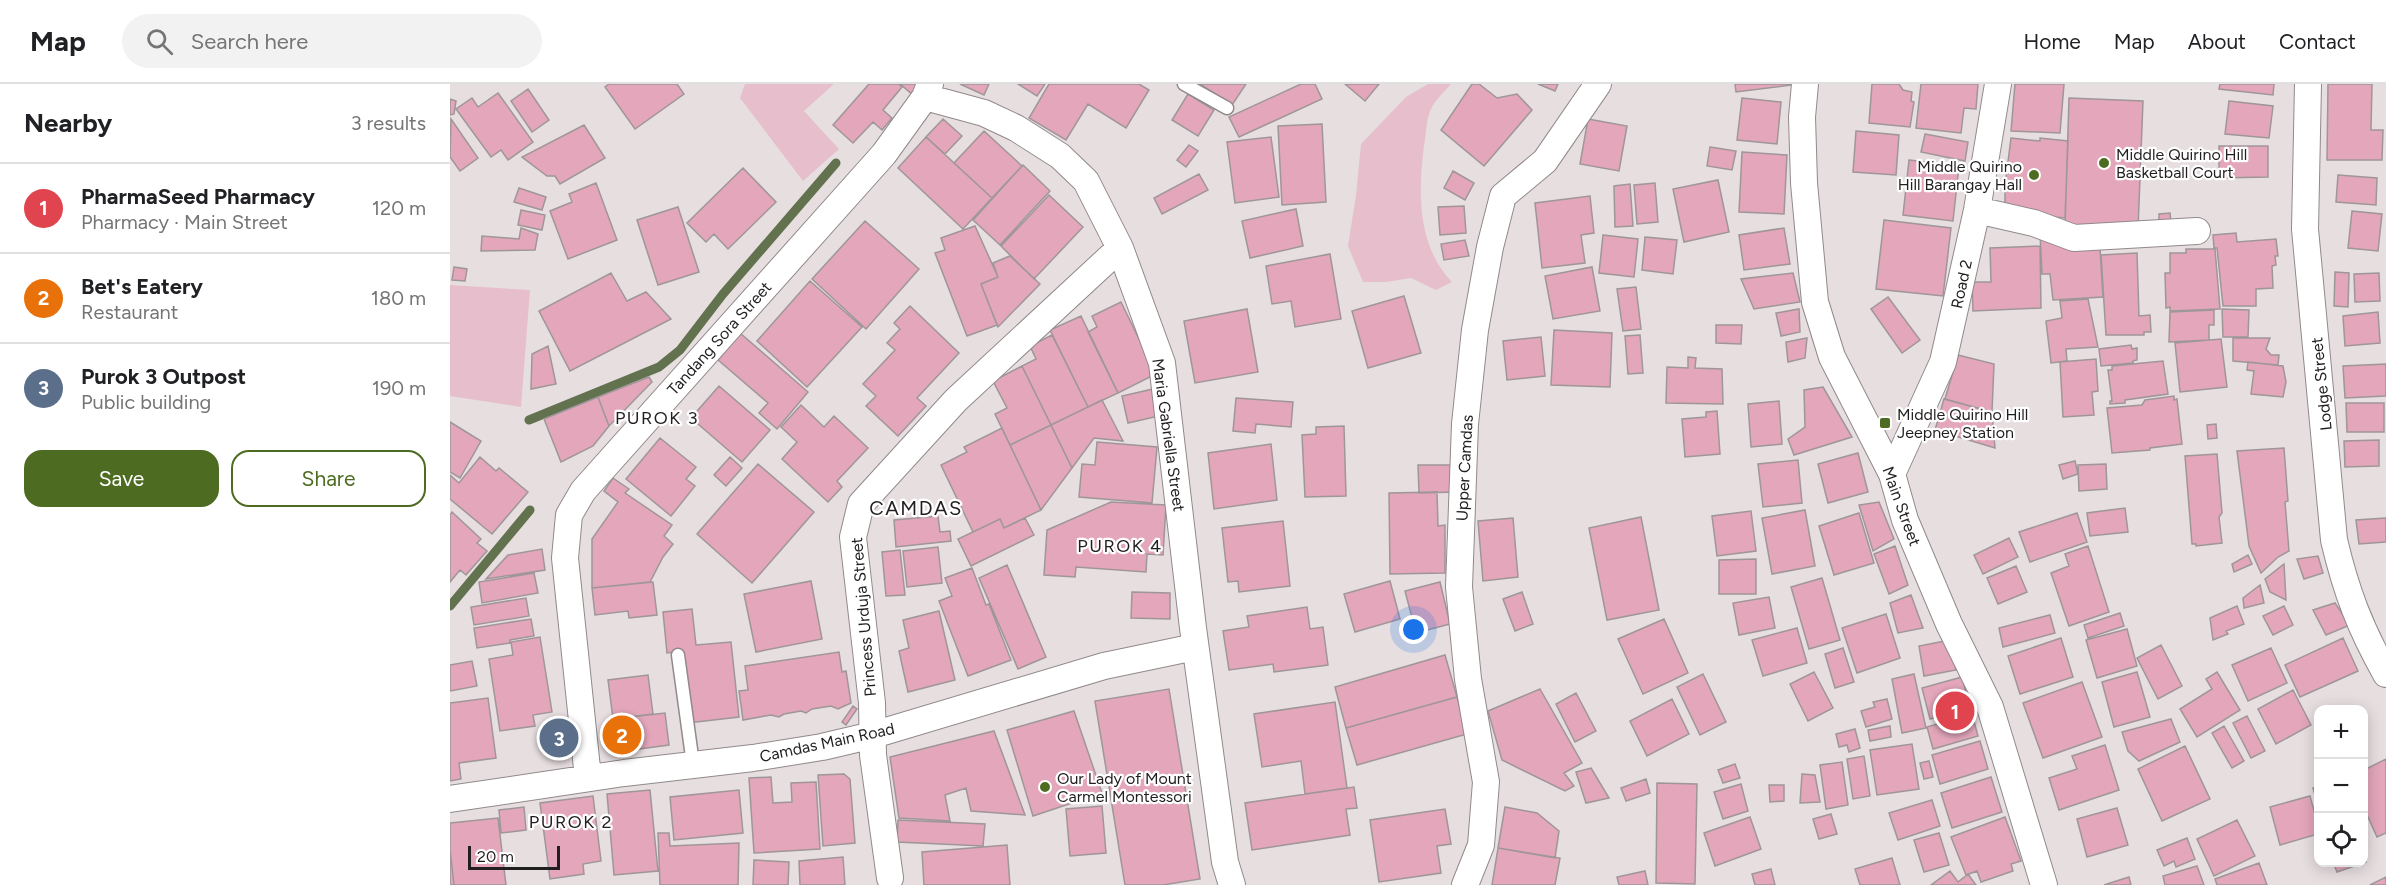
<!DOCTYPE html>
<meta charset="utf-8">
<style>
:root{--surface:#fff;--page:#f2f2f2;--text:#202124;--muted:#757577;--line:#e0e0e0;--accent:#4d6c21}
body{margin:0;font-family:Figtree,sans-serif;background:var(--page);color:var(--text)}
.controls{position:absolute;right:18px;bottom:18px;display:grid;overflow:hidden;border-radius:12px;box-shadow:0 3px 15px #0003}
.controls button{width:54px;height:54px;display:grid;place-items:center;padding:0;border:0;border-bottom:2px solid var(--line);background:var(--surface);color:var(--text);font:30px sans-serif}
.scale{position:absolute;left:18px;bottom:15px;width:92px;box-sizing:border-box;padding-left:6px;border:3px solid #211e1f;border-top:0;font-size:16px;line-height:21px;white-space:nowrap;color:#211e1f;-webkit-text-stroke:4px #fff;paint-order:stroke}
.you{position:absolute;left:964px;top:546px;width:21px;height:21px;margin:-15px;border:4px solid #fff;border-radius:50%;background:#1a73e8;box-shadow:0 0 0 9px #1a73e833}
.badge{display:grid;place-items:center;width:39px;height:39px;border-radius:50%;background:var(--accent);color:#fff;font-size:20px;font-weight:700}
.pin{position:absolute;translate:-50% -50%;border:3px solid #fff;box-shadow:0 2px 6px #0006}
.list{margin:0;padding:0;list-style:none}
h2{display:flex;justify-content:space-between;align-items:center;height:78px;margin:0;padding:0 24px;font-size:26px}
h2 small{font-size:20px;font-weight:400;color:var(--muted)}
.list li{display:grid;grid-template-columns:39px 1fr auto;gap:18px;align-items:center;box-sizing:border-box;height:90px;padding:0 24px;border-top:2px solid var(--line)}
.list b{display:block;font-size:22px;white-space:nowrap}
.list p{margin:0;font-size:20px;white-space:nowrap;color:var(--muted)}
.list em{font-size:20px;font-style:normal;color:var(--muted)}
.actions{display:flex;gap:12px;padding:18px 24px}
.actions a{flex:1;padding:14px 0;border:2px solid var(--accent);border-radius:18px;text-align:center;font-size:21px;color:var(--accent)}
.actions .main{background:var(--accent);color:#fff}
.icon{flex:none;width:33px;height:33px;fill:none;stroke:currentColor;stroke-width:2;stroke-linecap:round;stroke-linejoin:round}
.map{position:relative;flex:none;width:1936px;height:801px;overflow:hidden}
header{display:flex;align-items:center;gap:36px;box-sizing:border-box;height:84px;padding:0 30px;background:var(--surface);border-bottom:2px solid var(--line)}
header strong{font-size:28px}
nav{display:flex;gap:33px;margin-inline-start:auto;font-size:21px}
.search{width:420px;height:54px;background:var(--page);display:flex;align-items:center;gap:15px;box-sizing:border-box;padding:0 21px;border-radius:33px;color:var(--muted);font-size:22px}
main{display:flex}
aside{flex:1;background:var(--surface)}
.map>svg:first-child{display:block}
.green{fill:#e7bfcc}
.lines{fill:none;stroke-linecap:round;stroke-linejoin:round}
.stream{stroke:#62724f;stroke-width:9}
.building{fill:#e3a6ba;stroke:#9f9699;stroke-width:1.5}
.service-casing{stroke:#91898b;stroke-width:15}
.minor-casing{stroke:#91898b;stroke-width:28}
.service{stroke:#fff;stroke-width:12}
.minor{stroke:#fff;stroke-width:26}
.poi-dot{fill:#4d6c21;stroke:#fff;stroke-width:2}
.labels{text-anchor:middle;stroke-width:4.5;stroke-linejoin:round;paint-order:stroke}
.poi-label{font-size:16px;fill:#211e1f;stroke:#fff;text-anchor:start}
.street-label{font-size:16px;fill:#211e1f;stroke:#fff}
.neighbourhood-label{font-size:18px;letter-spacing:1.5px;fill:#211e1f;stroke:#fff}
.quarter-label{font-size:20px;letter-spacing:1.5px;fill:#211e1f;stroke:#fff}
</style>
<header>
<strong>Map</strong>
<div class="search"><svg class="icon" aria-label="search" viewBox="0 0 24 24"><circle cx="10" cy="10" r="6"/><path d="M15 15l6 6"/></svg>Search here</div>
<nav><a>Home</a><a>Map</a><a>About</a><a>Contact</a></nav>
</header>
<main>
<aside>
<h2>Nearby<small>3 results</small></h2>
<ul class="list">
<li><span class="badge" style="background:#e0444e">1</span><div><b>PharmaSeed Pharmacy</b><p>Pharmacy · Main Street</p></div><em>120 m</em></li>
<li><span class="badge" style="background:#e8710a">2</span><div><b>Bet's Eatery</b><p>Restaurant</p></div><em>180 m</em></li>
<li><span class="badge" style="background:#5c6f8a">3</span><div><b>Purok 3 Outpost</b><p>Public building</p></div><em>190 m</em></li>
</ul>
<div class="actions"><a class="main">Save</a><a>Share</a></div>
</aside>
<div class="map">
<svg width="1936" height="801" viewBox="0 0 1936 801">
<rect width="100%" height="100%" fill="#e7dee0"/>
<path class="green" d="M295,0H384L354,27L389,65L353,97L290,14Z
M978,0H1001C994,8 982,19 979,30C976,40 976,52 974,62C968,109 967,162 1002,198L986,206L961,194L936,198H913L898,162L906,111L911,60L956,13Z
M0,201L80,206L71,323L0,312Z"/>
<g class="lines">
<path class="stream" d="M79,336L209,283L230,266L273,210L386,79
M0,522L80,426"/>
</g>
<path class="building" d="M159,0H227L234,10L185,45L155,3Z
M419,0H449L452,3L433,26L442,34L432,46L423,38L403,59L383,41Z
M450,0H474L464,12Z
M510,0H539L534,11Z
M568,0H595L587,12Z
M599,0H689L699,6L676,44L638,20L616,56L579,34Z
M750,0H796L782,21Z
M851,0H865L872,15L789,53L779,33Z
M895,0H929L915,17Z
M1022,0H1029L1047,14L1067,10L1082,26L1034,82L991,46Z
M1088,0H1108L1105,7Z
M1285,0H1341L1342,1L1286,8Z
M1422,0H1449L1453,6L1462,8L1461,17L1464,18L1460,43L1419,39Z
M1471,0H1528L1526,25L1514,24L1511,49L1466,44Z
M1565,0H1614L1610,49L1561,47Z
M1770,0H1824L1823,11L1769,5Z
M1878,0H1922L1921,46H1933L1932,76H1877Z
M78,5L99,36L82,48L61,17Z
M48,9L83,58L58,76L51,66L41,73L6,25L22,14L28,23Z
M738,10L764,26L748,52L722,36Z
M1292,14L1331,18L1327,60L1287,56Z
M1619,14L1693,17L1688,145L1615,143Z
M0,15L6,17L4,30L0,31Z
M1779,17L1823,22L1819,54L1775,50Z
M1,35L28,74L10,87L0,73Z
M493,35L512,52L495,70L476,53Z
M1138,35L1177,42L1169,87L1130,80Z
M872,40L876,118L832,121L828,42Z
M134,41L155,74L110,100L105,92H97L72,73Z
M534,47L572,82L542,114L504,79Z
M1406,47L1449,51L1446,91L1403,88Z
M1475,50L1518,58L1515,77L1471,68Z
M476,53L542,114L513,145L448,84Z
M821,53L829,113L785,119L777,58Z
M1561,54L1590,57V54L1618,57L1615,134L1581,131L1555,119V101Z
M739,61L748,67L736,83L727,76Z
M1769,62H1818V93L1769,94Z
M1260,63L1286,67L1282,86L1257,82Z
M1292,68L1337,71L1334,130L1289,128Z
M1459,76L1509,82L1503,137L1453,131Z
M573,81L600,107L550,161L523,136Z
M293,84L326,118L278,165L264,150L256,158L237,139Z
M1003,87L1024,99L1015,116L994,104Z
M749,90L758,106L712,130L704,114Z
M1888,91L1927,94L1926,121L1886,118Z
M1268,96L1279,148L1234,158L1223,105Z
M146,99L167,156L118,175L100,127L122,118L119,110Z
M1205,99L1208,138L1187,140L1184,101Z
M1180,100L1183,142L1165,143L1164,102Z
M69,104L96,113L92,126L64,118Z
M599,111L633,143L584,195L551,162Z
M1140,112L1144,149L1131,151L1135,179L1092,184L1085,119Z
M1014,122L1016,149L990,151L988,123Z
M228,123L249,188L208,201L187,136Z
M846,125L853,162L800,174L792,137Z
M71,126L95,131L92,146L68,141Z
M1902,127L1932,130L1928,167L1898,164Z
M1720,129L1721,138L1709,139V130Z
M1434,136L1501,144L1493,212L1426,205Z
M415,137L469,185L416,245L362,195Z
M525,142L548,193L531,200L547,241L517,252L485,169L495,166L491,154Z
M71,144L88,150L85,166L31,167L32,152L69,155Z
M1334,144L1340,180L1294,186L1289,151Z
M1786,149L1787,158L1826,155L1828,172H1825L1826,181L1822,182L1823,204L1806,205V222H1773L1767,164H1764L1763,151Z
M1590,150L1650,164L1653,213L1603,216L1600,190H1592Z
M1153,151L1188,155L1184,193L1149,189Z
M1195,153L1227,156L1223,190L1192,186Z
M1015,156L1019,172L994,176L991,160Z
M1590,162L1591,224L1523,227L1522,198H1541L1540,164Z
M1736,165H1765L1770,225L1720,227V223L1716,224L1715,189H1720V169H1736Z
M1687,169L1689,232L1700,231L1701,248H1694V251H1656L1651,171Z
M880,170L891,235L845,243L841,217L822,220L816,182Z
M560,172L590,200L548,243L531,200L548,193L543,179Z
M4,183L17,185L15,197L2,196Z
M1142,183L1150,227L1103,235L1095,192Z
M1885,188L1899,189L1898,223L1884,222Z
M161,189L177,217L196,208L221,235L120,287L89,227Z
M1343,189L1350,218L1304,225L1291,195Z
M1929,189L1930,217L1905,218L1904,190Z
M360,197L412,243L357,303L307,257Z
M1186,203L1191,245L1173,247L1167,205Z
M954,212L971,269L918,284L902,227Z
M1438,213L1470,256L1452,269L1421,225Z
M1638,215L1648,263L1616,265L1617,277L1601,279L1596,237L1612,234L1610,217Z
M671,218L706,290L668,309L638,248L647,243L642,232Z
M460,222L509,269L467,314L476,322L448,352L416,322L426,312L413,300L445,266L437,259L450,245L444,239Z
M797,225L808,288L745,299L734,237Z
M1349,225L1350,248L1331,252L1326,229Z
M1772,225L1799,226L1798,253H1773Z
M1764,226V241H1759V256L1719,258L1720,228Z
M1928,228L1930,259L1895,262L1893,232Z
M631,232L668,309L638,323L600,246Z
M1266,241H1292L1291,260L1266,259Z
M1104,246L1162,249L1160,303L1101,301Z
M290,249L358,308L327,345L309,329L318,319L268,276Z
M602,251L638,323L601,341L572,282L586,275L580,262Z
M1190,251L1193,289L1178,290L1175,252Z
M1091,253L1095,292L1057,296L1053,257Z
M1357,254L1355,274L1338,278L1336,258Z
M1783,254H1820L1816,265L1821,271H1829L1828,281L1783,277Z
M1771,255L1777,303L1730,308L1725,259Z
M1681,261L1682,265L1687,264V276L1683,277V279L1651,282L1649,265Z
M98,262L106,300L81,305L82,270Z
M1508,271L1544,280L1542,328L1495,315Z
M1238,273L1246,274L1245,284L1272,285L1273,320L1216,319L1217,283L1238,284Z
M1646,275L1648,307L1642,308L1644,331L1613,333L1610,278Z
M1713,277L1718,310L1675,316V319L1660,320V317H1662L1658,286H1662V282Z
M1798,278L1833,282L1836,298L1833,313L1801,310L1804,287L1797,286Z
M1936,280V312L1895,314L1893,282Z
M572,282L601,341L560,361L545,330L557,324L543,297Z
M199,293L202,298L159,342L148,313Z
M269,302L320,346L292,378L241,334Z
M1373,303L1402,353L1344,371L1338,355L1355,343L1354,306Z
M703,305L709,332L678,339L672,312Z
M1724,312V316L1727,315L1732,360L1700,364V366L1662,369L1657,324L1692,321L1695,316Z
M148,313L159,342L143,362L111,378L94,335Z
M786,314L843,318L841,343L806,340L805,349L783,347Z
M1494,315L1542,328L1545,364L1485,346Z
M652,316L673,357L644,354L622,384L601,341Z
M1329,317L1332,360L1301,363L1298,320Z
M1896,319H1934V348H1897Z
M351,321L374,343L384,332L418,364L387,397L392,403L378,418L332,375L347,358L331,343Z
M1267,327L1270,370L1235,373L1232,335L1256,333V328Z
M0,338L31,357L10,394L0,388Z
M1766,340L1767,354L1758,355L1757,341Z
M601,341L622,384L591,426L560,361Z
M894,342L896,412L855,413L852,351L866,350V343Z
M552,344L591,426L554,444L550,435L523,448L491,381L517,368L514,363Z
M210,354L246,383L236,395L245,402L221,432L176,395Z
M1929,356V382L1895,383L1894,357Z
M647,358L707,363L702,419L629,413L632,380L645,381Z
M821,360L827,416L764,425L758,369Z
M1834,364L1838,417L1835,418L1839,467L1828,473L1811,489L1799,462L1787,367Z
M1408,369L1418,408L1378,419L1368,380Z
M1767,370L1772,429L1769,433L1772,459L1746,462V460H1742L1735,372Z
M30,373L46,387L49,384L78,408L42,450L0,415V391L9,399Z
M280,373L292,384L276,402L264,391Z
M1348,376L1352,419L1313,423L1308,380Z
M1625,377L1628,390L1613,395L1609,381Z
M308,380L364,428L302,499L247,450Z
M1656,380L1657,405L1629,407L1628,381Z
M968,381H1006L1007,408L969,409Z
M163,394L179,405L175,409L222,441L214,452L223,460L213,473L200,498L142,504V455L168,418L154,407Z
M987,408L988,442L995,441V489L940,490L939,409Z
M661,418L716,421L713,471L697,470L696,488L626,483L625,493L594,491L597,446Z
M1429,418L1444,455L1423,467L1409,421Z
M1675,424L1678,448L1640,452L1637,429Z
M1355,426L1365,482L1322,490L1312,434Z
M1301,427L1306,467L1267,472L1262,432Z
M2,428L31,455L27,459L37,467L16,491L10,486L0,498V431Z
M1409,429L1424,479L1384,491L1369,442Z
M1627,429L1637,458L1580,478L1569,448Z
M488,432L490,448L500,447L501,457L446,463L444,436Z
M1191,433L1209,526L1157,536L1139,444Z
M575,434L584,451L521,482L508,455L550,435L554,444Z
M1063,434L1068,493L1033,497L1028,437Z
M1936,434V458L1909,460L1906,436Z
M833,437L840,502L789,508L788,497L778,498L772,444Z
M1559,454L1568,473L1533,490L1524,471Z
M1445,462L1458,501L1439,510L1424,470Z
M1638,462L1659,528L1619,542L1601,489L1619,482L1615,470Z
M488,463L492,499L457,503L453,467Z
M92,465L95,486L36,495L58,471Z
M450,466L455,511L436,512L432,468Z
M1798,471L1802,480L1784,488L1782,480Z
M1868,472L1873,489L1854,495L1847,475Z
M1306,475V510H1269V476Z
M1834,480L1836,516L1820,508L1815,495Z
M557,481L596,573L568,585L529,494Z
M1566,482L1577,508L1548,520L1537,494Z
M522,484L536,521L539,520L561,576L518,592L489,517L502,512L495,494Z
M84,489L88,509L32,519L29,498Z
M1372,494L1390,556L1359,565L1341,503Z
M361,497L372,555L306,568L294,510Z
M940,497L950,535L905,548L894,510Z
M203,498L207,531L179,534L178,527L145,531L142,504Z
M990,498L1000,540L966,549L955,507Z
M1810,501L1814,519L1794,524L1793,514Z
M682,508L720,509V535L681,534Z
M1072,508L1083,540L1065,547L1053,515Z
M1461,511L1473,544L1448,549L1440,519Z
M1319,513L1325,544L1289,551L1283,519Z
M76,514L79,532L24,541L21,523Z
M1885,519L1900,541L1876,551L1863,526Z
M1787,522L1794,540L1776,547L1778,550L1763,556L1760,534Z
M1834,522L1843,541L1823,551L1813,532Z
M857,523L860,545L873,543L878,581L824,588L823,580L779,586L773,547L799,543L797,532Z
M242,525L246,561L281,558L289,633L238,639L231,567L217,569L213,528Z
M489,527L505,596L458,608L449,567L459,564L453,536Z
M1670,529L1674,542L1638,554L1634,541Z
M1436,530L1450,574L1407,589L1392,544Z
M1600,531L1605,549L1553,563L1549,544Z
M81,535L84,552L60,556V559L27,564L24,544Z
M1214,535L1238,589L1193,610L1168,555Z
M1347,544L1357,579L1313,592L1302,556Z
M1677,545L1687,582L1647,594L1636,556Z
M90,553L102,628L83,631L85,642L50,647L39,575L63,571L61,558Z
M1611,554L1623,593L1570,610L1558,572Z
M1893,554L1908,587L1850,613L1835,581Z
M1505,555L1503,572L1506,586L1474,592L1469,562Z
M1711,561L1732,602L1708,615L1687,574Z
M1393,564L1404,598L1385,604L1375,570Z
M1821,564L1837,599L1798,617L1782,581Z
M389,568L392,588L396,587L401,619L388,625L381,622L362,625L356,629L351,627L334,630L329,633L321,631L293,636L289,607L298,606L295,582Z
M995,571L1007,613L896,644L885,603Z
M22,577L27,602L0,607V581Z
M1364,588L1383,624L1358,637L1340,600Z
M1687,588L1700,633L1664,643L1652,598Z
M1767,588L1790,626L1747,653L1730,625L1762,605L1756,595Z
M1253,590L1276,638L1250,651L1227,603Z
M1464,590L1476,644L1452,649L1442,595Z
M198,591L203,630L163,635L158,596Z
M1512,593L1520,625L1480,635L1472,604Z
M1632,598L1652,653L1593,674L1573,619Z
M719,605L750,795L713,801H675L645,617Z
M1090,605L1132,679L1114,689L1124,702L1115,707L1052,676L1038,627Z
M1843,606L1861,641L1826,660L1808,625Z
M1126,609L1146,647L1125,658L1106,620Z
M1007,613L1017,650L907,681L896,644Z
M38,614L46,674L9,679L11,695L0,697V619Z
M1222,615L1239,650L1197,672L1180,637Z
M1437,615L1442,635L1416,643L1411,627L1425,623L1423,618Z
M885,618L897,704L855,710L851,677L812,683L804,630Z
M403,622L407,625L396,641L392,638Z
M624,627L652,709L583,732L557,646Z
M215,629L219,661L167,668L163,635Z
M1522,630L1528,652L1483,665L1477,643Z
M1797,632L1815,667L1801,674L1783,639Z
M1721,635L1730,658L1689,677L1678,667L1672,648Z
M1440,642L1441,653L1420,657L1418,646Z
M1774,642L1794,677L1782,684L1762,649Z
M104,644L115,646L116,657L112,675L98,672Z
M1405,645L1410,664L1399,668L1397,661L1389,663L1386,650Z
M544,647L575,731L521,727L516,704L495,711L500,737L449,734L440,673Z
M1530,657L1538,685L1490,700L1482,671Z
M1462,660L1469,705L1427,711L1420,666Z
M1655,661L1669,706L1609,726L1599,694L1627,685L1622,672Z
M1735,662L1760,715L1712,737L1688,685Z
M1414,672L1420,712L1403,715L1397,675Z
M1936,675V749L1927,753L1914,724V686Z
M1479,677L1483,693L1474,695L1470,679Z
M1392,678L1398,721L1376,725L1370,681Z
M1285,680L1290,694L1273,699L1268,686Z
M1141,684L1159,714L1136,719L1126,688Z
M394,690L400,695L405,759L373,762L368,691Z
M1352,690L1365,691L1370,718L1350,719Z
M321,693L323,719L342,718L341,699L366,698L370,765L304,769L299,694Z
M1541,693L1552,728L1502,744L1491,709Z
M1196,695L1200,709L1176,717L1171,704Z
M1207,699L1247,700L1245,800L1206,799Z
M1291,700L1298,727L1273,735L1264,708Z
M1319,701H1334V717L1320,718Z
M1868,702V722L1863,704Z
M904,703L907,724L896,725L900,751L802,766L795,719Z
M200,706L208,787L164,791L157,710Z
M289,706L293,749L224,756L220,713Z
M143,712L151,777L133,780L134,790L100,795L90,719Z
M1860,712L1868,741V750L1830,761L1820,723Z
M1482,716L1490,742L1448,756L1439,729Z
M652,722L656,769L620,772L616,725Z
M74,723L76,746L51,749L49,726Z
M1055,723L1087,729L1109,747L1105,774L1048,764Z
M1667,724L1678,761L1637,773L1627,735Z
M995,725L1001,760L987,762L991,789L929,798L920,736Z
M1381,730L1387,750L1369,755L1363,735Z
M1300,733L1311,765L1265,782L1254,749Z
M1555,733L1571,777L1561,780L1563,787L1531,798L1527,787L1516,791L1501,753Z
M48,734L56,801H4L0,766V739Z
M448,736L535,740L533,762L447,758Z
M1787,736L1805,772L1764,792L1747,755Z
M208,749H219L220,762L289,759L288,801H210Z
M1489,749L1499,781L1474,788L1464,756Z
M1737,754L1745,775L1726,783L1724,777L1714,782L1707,766Z
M557,761L560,801H474L472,768Z
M1048,764L1110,774L1105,801H1042Z
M0,766L4,801H0Z
M1914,772L1916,778L1887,788L1883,778H1914Z
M393,773L395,801H350L349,777Z
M1442,774L1450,801H1410L1405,785Z
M304,776L339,778L338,801H303Z
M1809,779L1817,801H1767L1765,795Z
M1747,782L1754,801H1715L1713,792Z
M1321,785L1325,801H1305L1302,790Z
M1195,787L1198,801H1169L1167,793Z
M1500,787L1508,798L1518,790L1526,801H1481Z
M1679,793L1681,801H1654Z
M1936,793V801H1920Z"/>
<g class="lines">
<defs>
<path id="service" d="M734,0L777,24
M228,571L243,680"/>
<path id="minor" d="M1355,0L1352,33L1354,99L1365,218L1382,273L1442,390L1455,436L1499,540L1540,623L1594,801
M1858,0L1855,145L1884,456C1896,507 1910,544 1936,590
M475,13L534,29L566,44L610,72L636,97L670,164L712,279L743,544L775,778L782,801
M1527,126L1584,139L1624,154L1747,147
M1442,390L1493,278L1527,126L1548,0
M138,694L115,474L119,431L133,407L434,70L475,13L480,0
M0,715L174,689L303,674L372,663L423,651L654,582L745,563
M440,794L423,671L422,619L403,453L411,420L506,316L670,164
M1015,801L1031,761L1036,698L1018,595L1009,503L1015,340L1025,246L1040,163L1053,112L1095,77L1148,0"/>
</defs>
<use href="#service" class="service-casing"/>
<use href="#minor" class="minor-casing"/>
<use href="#service" class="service"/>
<use href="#minor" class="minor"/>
</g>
<g class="poi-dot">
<circle cx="1654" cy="79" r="6"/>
<circle cx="1584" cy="91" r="6"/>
<rect x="1429" y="333" width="12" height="12" rx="3"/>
<circle cx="595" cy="703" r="6"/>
</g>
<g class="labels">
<g class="poi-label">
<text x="1666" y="76">Middle Quirino Hill<tspan x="1666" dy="18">Basketball Court</tspan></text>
<text x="1572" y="88" text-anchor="end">Middle Quirino<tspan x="1572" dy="18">Hill Barangay Hall</tspan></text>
<text x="1447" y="336">Middle Quirino Hill<tspan x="1447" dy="18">Jeepney Station</tspan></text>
<text x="607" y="700">Our Lady of Mount<tspan x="607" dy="18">Carmel Montessori</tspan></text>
</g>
<g class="street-label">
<text transform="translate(1511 200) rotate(-78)" y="6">Road 2</text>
<text transform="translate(269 254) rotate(-48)" y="6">Tandang Sora Street</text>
<text transform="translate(1871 300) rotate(-96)" y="6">Lodge Street</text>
<text transform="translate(719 351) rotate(82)" y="6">Maria Gabriella Street</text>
<text transform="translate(1014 384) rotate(-87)" y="6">Upper Camdas</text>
<text transform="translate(1452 422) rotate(70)" y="6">Main Street</text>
<text transform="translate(413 533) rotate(-95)" y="6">Princess Urduja Street</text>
<text transform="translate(377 658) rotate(-12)" y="6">Camdas Main Road</text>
</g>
<g class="neighbourhood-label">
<text x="207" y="340">PUROK 3</text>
<text x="670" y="468">PUROK 4</text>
<text x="121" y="744">PUROK 2</text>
</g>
<g class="quarter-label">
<text x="466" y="431">CAMDAS</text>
</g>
</g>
</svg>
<div class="controls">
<button>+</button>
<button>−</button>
<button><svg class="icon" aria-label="locate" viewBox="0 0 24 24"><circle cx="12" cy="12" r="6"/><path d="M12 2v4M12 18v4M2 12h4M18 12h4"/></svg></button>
</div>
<div class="scale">20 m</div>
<div class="you"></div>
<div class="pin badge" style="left:1505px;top:627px;background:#e0444e">1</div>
<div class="pin badge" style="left:172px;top:651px;background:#e8710a">2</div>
<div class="pin badge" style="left:109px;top:654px;background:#5c6f8a">3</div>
</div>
</main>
